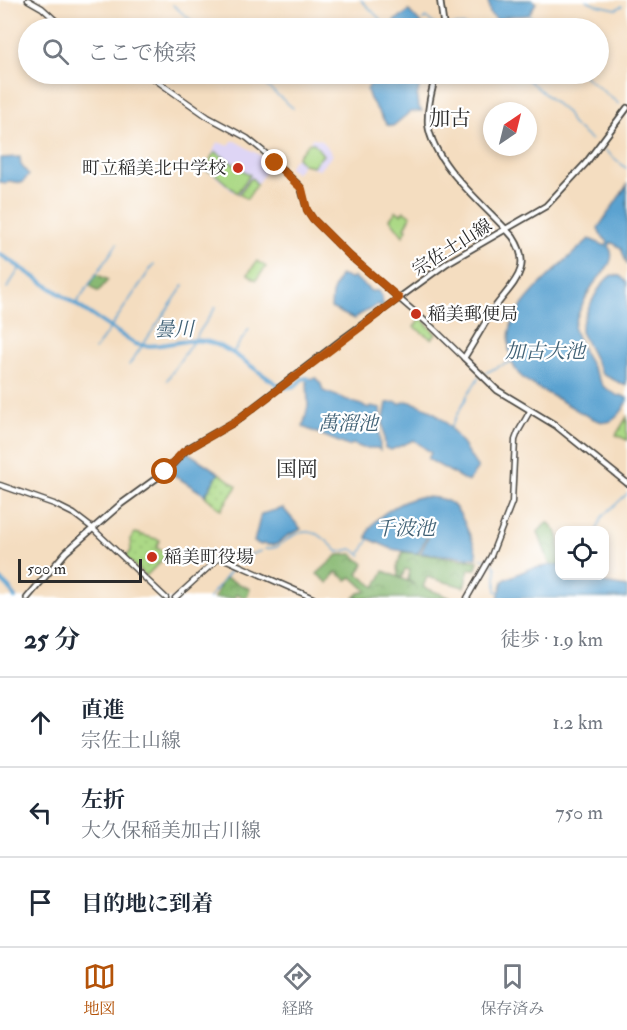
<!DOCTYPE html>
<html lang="ja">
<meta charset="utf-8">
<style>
:root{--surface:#fff;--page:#f2f2f3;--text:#1f2937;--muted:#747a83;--line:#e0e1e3;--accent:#b45309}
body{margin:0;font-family:"IM FELL Double Pica","Noto Serif JP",serif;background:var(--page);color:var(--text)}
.controls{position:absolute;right:18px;bottom:18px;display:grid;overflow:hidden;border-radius:12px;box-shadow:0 3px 9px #0003}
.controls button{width:54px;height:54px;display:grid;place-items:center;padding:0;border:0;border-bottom:2px solid var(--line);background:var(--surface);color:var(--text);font:30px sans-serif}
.compass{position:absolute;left:483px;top:102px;width:54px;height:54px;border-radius:50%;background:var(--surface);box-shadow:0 3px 9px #0003;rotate:35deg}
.scale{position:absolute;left:18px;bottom:15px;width:124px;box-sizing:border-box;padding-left:6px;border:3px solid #2b2b2b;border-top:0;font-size:16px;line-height:21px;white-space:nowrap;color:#2b2b2b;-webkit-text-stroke:4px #fff;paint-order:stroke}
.stop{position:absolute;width:18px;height:18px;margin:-14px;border:4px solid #b45309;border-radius:50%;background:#fff}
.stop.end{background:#b45309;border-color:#fff;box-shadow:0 2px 6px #0008}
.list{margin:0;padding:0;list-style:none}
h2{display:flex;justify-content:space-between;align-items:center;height:78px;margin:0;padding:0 24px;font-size:26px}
h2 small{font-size:20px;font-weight:400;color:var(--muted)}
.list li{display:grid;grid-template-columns:39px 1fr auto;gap:18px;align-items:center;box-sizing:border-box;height:90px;padding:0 24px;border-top:2px solid var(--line)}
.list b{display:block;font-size:22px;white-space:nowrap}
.list p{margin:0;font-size:20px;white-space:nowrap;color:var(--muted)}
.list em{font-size:20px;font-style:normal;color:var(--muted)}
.icon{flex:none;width:33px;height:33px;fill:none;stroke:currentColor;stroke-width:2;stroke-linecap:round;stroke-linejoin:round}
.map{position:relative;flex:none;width:627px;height:598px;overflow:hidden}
.search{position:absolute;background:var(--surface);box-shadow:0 3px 9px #0003;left:18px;right:18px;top:18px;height:66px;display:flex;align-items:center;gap:15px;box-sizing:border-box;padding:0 21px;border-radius:33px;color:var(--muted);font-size:22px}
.sheet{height:348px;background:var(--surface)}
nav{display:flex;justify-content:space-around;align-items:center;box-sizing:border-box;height:84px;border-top:2px solid var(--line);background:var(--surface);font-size:16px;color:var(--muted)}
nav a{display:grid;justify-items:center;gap:3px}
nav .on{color:var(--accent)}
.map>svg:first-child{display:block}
.built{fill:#ded5f5}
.grass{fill:#acd986;stroke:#6c8258;stroke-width:1.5}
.forest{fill:url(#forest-crowns);stroke:#5a724f;stroke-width:1.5}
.park{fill:url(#park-dots);stroke:#6c8258;stroke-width:1.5}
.water{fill:#5aa2d0;stroke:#42667e;stroke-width:1.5}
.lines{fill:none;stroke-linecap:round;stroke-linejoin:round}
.stream{stroke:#5aa2d0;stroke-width:1.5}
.river{stroke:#5aa2d0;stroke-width:4}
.secondary-casing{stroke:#494641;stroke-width:7}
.primary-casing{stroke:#494641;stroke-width:8}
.secondary{stroke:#fff;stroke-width:4}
.primary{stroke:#fff;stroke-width:4.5}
.route{stroke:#b45309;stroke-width:8}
.poi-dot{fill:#c8321e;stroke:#fff;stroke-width:2}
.labels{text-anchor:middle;stroke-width:4.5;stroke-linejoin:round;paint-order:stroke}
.poi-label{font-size:18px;fill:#2b2b2b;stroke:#fff;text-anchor:start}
.street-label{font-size:18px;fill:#2b2b2b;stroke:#fff}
.water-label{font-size:20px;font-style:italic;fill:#406175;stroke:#fff}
.quarter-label{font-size:21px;fill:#2b2b2b;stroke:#fff}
</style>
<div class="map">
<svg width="627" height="598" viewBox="0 0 627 598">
<defs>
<pattern id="forest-crowns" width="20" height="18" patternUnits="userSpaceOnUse" patternTransform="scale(1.5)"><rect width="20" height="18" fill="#89b973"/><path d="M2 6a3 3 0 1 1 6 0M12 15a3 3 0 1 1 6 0" fill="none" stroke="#70975f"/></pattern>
<pattern id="park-dots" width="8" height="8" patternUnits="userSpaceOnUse" patternTransform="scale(1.5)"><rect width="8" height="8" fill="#acd986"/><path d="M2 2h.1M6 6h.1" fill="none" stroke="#94ba74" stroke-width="1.8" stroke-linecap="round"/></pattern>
</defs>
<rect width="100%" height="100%" fill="#fff"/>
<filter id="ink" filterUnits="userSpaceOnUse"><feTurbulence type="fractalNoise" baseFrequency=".0167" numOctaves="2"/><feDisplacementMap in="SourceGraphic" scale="12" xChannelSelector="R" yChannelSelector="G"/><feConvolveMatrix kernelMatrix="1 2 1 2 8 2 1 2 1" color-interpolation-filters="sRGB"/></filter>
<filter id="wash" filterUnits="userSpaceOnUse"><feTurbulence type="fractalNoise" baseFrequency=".008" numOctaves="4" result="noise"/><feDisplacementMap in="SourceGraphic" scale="24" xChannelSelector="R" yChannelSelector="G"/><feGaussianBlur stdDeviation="1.35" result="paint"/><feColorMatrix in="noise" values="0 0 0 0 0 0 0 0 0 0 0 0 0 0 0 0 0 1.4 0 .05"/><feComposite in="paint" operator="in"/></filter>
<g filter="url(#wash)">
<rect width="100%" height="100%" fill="#f4ddc0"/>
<path class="built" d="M313,138L322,140L333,155L319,170L303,164L296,173L288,167Z
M232,141H235L272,162L247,199L232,191L213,174L205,171L217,142L229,146Z"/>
<path class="grass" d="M309,143H314L323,155L313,166L303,164L297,157Z
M216,152L250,175L237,193L214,173L206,170L212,156Z
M252,178L257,184L247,199L239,194L250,179Z
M396,211L401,214L404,211L411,216L405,228L407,229L403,236L390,219Z
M257,261L266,267L256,280L248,274Z
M421,318L436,334L432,339L414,327Z"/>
<path class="forest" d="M96,274L108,280L98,292L90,285Z
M547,522C563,532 559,548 559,566H554L549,563L538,532Z
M403,552L478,561L476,569H469L464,587L427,577L423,587L451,598H354L359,593L367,591L352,577L347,580L336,572L328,583L317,574L338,555L352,554L364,564L358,574L375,587L384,571L414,584L408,580L410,570L405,569L402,578L398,576L397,566Z
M226,578L250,589L248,595L245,598L237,594L234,598H214C220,591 218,583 226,578Z"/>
<path class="park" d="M627,417V440L616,435Z
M219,473L237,486L221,510L205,496Z
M135,533L160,540L156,548L169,553L146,576L125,557L131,551L130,539Z"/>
<path class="water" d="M488,0H532L536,3L529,15C518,17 507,14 498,20L490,14Z
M409,11L425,28H389L394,21Z
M373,74H423C421,87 411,100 422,111L410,112L393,126L387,125L370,99L367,90L373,78Z
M20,157L21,165L29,175L22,183L9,181L5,184L0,182V158Z
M627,185V265L621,248L611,242L609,247C619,262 598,276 591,288C585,299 576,315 574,328C575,337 581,342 583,351L603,386L618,396L621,395L627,398C627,407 614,424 604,422C590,420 574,408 563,402C550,394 535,388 523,378C508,366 506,340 512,323C520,298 568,259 589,239L606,246L608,242L600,234L598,228Z
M340,275L350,279L354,277L371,291H378L382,296L383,306L381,307L378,304C370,311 361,312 354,319L331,308L332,294Z
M612,275L620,276L627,282L626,386L602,374L581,332V326C586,312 600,281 612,275Z
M316,378L321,384L323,391L369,408L371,406L381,408L379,425L380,450L377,448H363L353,444L348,446L303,427L308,406L307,379Z
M407,401C447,410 457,438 478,468L468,482L428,459L431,453L414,440L391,450L385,448L383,423L387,403L397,402L399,404Z
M187,452L219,473L205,495L169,472Z
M419,497C450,496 457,503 468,531C472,540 477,549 477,558L421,553L430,533L429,531L419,552L415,553L392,549L367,538C369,518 401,501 419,497Z
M283,508L301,529C297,532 291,533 287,536C276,544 278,547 263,544L261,545L254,542L261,514Z
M559,564L560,576H589L604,583L627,587V598H498L503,581L506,579L529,569Z"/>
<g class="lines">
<path class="stream" d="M361,0L384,23
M586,0L598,5L616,9L622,6
M173,5L200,28
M529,15L544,27
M423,20L427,18L436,26H441
M446,26L464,25L468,28
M252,74L293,108
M521,74L567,113L572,124L591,140
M582,74L619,104
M601,147L626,168
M7,288L20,268
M75,305L117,244
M95,350L154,264
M232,354L249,329
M129,365L184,285
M502,365L514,361
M483,374L500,366
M167,380L216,307
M468,394L479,377
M465,401L467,395
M457,415L464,402
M451,427L456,417
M597,530L602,517L627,494
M265,549C283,547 278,545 291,537C312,524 325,538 338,552L352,549L361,555
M361,553L369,539
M481,558L486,559
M238,562L246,556L261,551
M491,562L496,568V591L499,592
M209,598L234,566"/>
<path class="river" d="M0,254L135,344C159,350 181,338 204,341C233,346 259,376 284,388L295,386L302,379L307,378L310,381
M0,579L9,588L15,598"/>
</g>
</g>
<g filter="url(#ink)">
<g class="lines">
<defs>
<path id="secondary" d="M28,0L42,8L64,28
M147,74L208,117L247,138L263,151L300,186L307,210L313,219L350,256L432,327L464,358
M0,485L54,504L74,514L91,527L166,598
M175,598L220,557L313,598
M467,598L491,556L512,502L515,440L518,432L530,411"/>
<path id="primary" d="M440,0L444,28
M436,74C432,90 427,107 428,124C433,165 486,206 513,237C535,270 510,285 493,310C483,326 474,342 464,358L497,390L555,425L627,483
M27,598L66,552L121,504L165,472L187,449L236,421L344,338L447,263L546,206L586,163L627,108"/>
</defs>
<use href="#secondary" class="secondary-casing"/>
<use href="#primary" class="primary-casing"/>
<use href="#secondary" class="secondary"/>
<use href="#primary" class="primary"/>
</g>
</g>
<g class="lines" filter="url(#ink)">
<path class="route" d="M165,472L183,452L236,421L399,298L350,256L313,219L307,210L302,189L275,163"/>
</g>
<g class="poi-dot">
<circle cx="238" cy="168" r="6"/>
<circle cx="416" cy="314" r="6"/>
<circle cx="152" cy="557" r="6"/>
</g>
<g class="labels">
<g class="poi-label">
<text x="226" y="174" text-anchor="end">町立稲美北中学校</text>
<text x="428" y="320">稲美郵便局</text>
<text x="164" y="563">稲美町役場</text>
</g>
<g class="street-label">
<text transform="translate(452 247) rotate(-32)" y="6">宗佐土山線</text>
</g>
<g class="water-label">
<text transform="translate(174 329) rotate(-1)" y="7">曇川</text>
<text x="545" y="358">加古大池</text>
<text x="348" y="430">萬溜池</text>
<text x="405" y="535">千波池</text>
</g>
<g class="quarter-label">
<text x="450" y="125">加古</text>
<text x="297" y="476">国岡</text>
</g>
</g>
</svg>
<div class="controls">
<button><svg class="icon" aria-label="locate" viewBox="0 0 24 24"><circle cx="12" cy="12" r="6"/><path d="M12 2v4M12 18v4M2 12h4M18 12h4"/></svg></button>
</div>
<svg class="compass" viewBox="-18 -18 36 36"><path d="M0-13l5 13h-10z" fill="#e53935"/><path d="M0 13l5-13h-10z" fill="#747a83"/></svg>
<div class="scale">500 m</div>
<div class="stop" style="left:165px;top:472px"></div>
<div class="stop end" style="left:275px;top:163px"></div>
<div class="search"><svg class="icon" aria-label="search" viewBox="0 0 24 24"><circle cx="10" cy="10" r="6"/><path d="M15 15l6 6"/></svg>ここで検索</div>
</div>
<section class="sheet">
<h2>25 分<small>徒歩 · 1.9 km</small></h2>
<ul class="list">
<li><svg class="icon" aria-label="ahead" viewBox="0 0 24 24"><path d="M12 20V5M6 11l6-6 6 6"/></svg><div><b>直進</b><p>宗佐土山線</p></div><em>1.2 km</em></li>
<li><svg class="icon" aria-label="left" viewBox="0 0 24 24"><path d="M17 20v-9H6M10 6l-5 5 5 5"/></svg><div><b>左折</b><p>大久保稲美加古川線</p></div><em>750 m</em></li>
<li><svg class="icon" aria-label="arrive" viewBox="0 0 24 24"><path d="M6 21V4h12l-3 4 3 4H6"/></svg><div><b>目的地に到着</b></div></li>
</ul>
</section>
<nav>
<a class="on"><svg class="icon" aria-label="map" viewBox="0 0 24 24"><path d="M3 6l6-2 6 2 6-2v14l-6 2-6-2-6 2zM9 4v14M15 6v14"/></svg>地図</a>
<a><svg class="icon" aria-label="directions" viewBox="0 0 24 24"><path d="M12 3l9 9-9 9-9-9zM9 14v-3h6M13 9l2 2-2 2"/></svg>経路</a>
<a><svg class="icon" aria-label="saved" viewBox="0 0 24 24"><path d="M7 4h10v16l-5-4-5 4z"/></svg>保存済み</a>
</nav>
